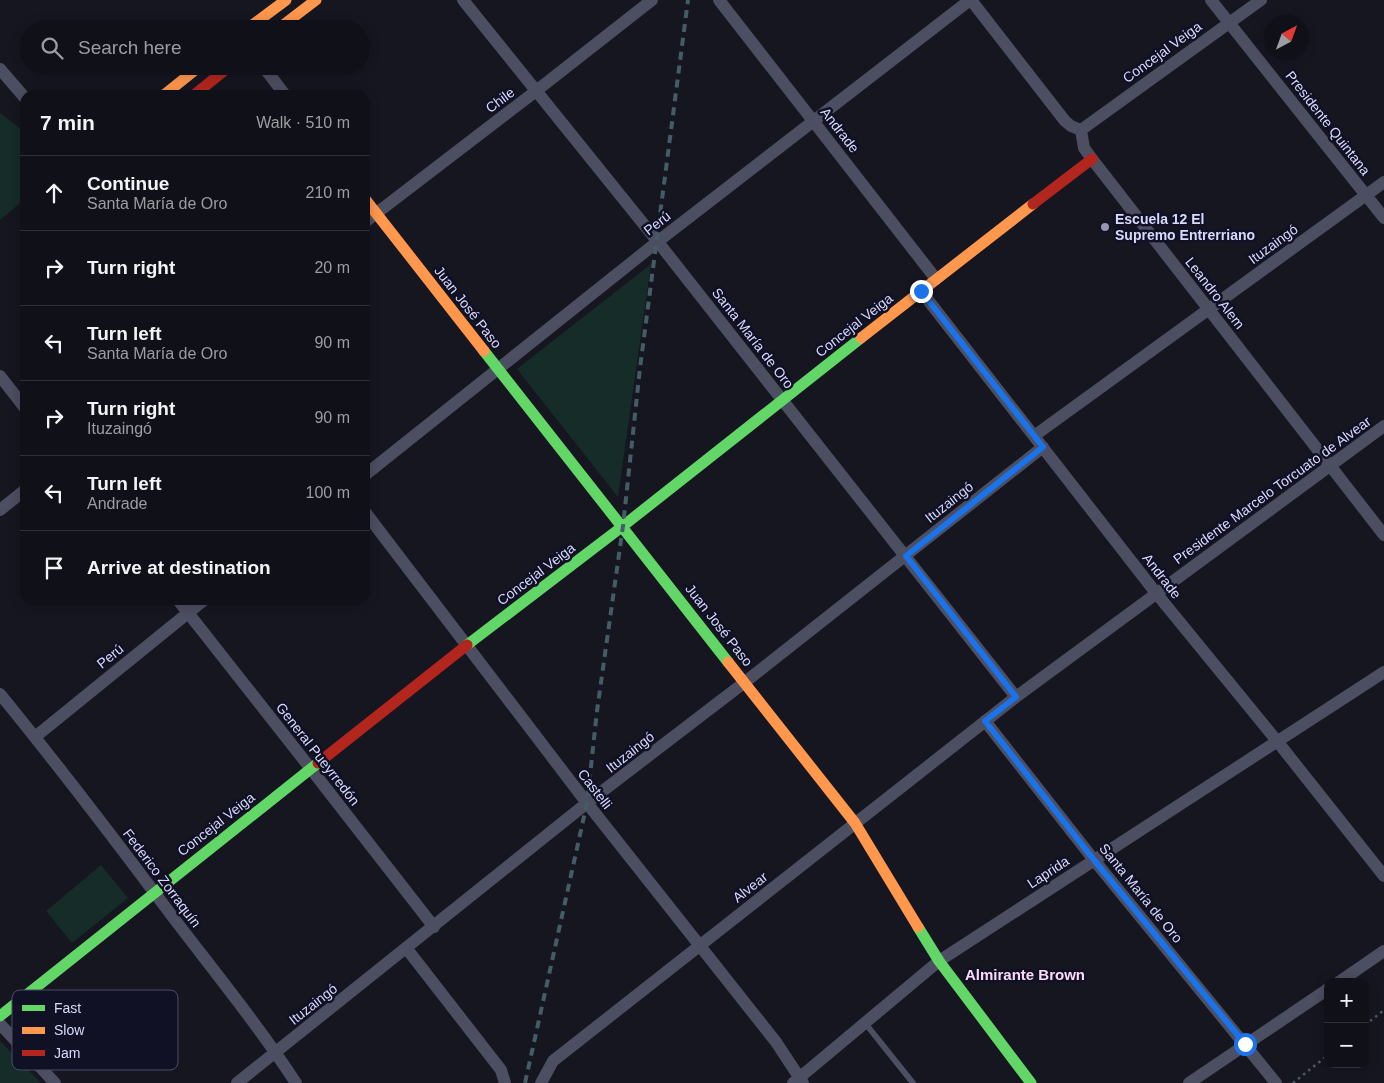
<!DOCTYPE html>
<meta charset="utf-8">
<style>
:root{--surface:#101019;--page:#1e1e26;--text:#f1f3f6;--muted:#9c9da2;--line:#303038}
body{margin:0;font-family:Arial,sans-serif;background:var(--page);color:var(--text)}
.controls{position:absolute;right:15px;bottom:15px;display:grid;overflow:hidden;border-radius:10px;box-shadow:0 2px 12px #0003}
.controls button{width:45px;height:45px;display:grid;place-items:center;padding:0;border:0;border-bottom:1px solid var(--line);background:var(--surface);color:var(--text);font:25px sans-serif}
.compass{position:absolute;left:1264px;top:15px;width:45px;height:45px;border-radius:50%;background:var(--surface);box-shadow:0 2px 12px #0003;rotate:41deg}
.stop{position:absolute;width:15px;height:15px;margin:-11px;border:4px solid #1a73e8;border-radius:50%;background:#fff}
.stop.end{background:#1a73e8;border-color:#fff;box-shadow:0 1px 5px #0008}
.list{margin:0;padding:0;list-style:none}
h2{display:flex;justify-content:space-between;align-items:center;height:65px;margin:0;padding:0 20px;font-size:21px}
h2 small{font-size:16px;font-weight:400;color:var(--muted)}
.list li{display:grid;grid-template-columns:32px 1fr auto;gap:15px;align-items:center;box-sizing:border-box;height:75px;padding:0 20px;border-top:1px solid var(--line)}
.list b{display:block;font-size:19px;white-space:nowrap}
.list p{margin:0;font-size:16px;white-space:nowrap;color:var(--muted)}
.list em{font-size:16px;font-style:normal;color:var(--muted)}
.icon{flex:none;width:28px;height:28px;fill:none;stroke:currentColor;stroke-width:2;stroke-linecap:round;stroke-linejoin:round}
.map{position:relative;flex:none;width:1384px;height:1083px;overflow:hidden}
.search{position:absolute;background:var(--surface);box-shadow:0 2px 12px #0003;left:20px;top:20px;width:350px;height:55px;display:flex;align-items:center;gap:12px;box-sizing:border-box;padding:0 18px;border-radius:28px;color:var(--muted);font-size:19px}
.panel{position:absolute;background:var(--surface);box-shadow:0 2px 12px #0003;left:20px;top:90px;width:350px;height:515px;border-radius:15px}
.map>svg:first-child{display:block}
.green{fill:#152c29}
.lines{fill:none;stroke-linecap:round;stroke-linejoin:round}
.path{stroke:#4c5c64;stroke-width:2.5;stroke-dasharray:2.5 4;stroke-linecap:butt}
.lane{stroke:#4c4e61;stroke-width:6}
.street{stroke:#4c4e61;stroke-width:12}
.fast{stroke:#63d668;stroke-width:11}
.slow{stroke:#ff974d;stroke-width:11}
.jam{stroke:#b3261e;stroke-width:11}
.rail{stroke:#445c66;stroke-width:4;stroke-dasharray:8 6;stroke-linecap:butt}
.route{stroke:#1a73e8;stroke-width:6}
.poi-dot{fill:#9495af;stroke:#111126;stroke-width:2}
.labels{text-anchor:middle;stroke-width:5;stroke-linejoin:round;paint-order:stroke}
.street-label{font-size:14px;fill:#d8dafc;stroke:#111126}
.poi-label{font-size:14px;font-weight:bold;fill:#d8dafc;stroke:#111126;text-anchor:start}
.neighbourhood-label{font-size:15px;font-weight:bold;fill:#fcdaf6;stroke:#111126}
.key{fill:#111126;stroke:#4d4d66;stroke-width:1}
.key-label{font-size:14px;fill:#d8dafc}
</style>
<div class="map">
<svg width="1384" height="1083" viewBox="0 0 1384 1083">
<rect width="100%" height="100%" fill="#161621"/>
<path class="green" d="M0,113L25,132V199L0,220Z
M651,264L618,497L517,369Z
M101,865L128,898L72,943L46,911Z
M0,1041L41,1083H0Z"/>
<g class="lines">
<path class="path" d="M1365,1025L1384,1010
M1293,1083L1328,1055"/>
<path class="lane" d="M865,1023L913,1083"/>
<path class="street" d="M463,0L658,242L1016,697
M719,0L936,279
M971,0L1065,121L1071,126L1081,130L1084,148L1092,159L1384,535
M1211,0L1384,218
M263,66L285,95
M0,69L25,98
M1081,130L1261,0
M365,222L536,91L652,0
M921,291L1156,593L1277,741L1384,876
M0,376L25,408
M1034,436L1384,182
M365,475L661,239L970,0
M0,510L25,490
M365,512L587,803L776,1042L803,1083
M178,600L311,769L434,927
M0,694C59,766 116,841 172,916C214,971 258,1025 296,1083
M985,721L1094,860L1276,1083
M35,737L204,600
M407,949L501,1070L505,1083
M1339,982L1384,951
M0,1024L55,1083
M237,1083L587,803L745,682L1043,447
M541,1083L553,1061L1016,697L1384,426
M793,1083L939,961L1384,672
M1189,1083L1328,989"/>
<path class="fast" d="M484,351L728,662
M467,645L623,526L861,338
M918,927L939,961L1031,1083
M0,1016L318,763"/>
<path class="slow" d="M247,29L286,0
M278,29L316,0
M164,95L200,66
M365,199L484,351
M861,338L1033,204
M728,662L855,823L918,927"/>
<path class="jam" d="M194,95L230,66
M1033,204L1092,159
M318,763L467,645"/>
<path class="rail" d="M525,1083L587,803L597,711L623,526L640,368L688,0"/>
</g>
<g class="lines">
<path class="route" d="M921,291L1043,447L906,556L1016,697L985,721L1094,860L1245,1044"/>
</g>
<circle class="poi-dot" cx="1105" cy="227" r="5"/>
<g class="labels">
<g class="street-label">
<text transform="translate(1162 52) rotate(-36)" y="5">Concejal Veiga</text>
<text transform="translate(500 100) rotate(-37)" y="5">Chile</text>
<text transform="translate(1328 123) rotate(52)" y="5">Presidente Quintana</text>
<text transform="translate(840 130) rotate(52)" y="5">Andrade</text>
<text transform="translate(657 223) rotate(-38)" y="5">Perú</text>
<text transform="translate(1273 244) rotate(-36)" y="5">Ituzaingó</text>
<text transform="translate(1215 293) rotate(52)" y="5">Leandro Alem</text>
<text transform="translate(468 307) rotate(52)" y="5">Juan José Paso</text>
<text transform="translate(854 325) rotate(-38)" y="5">Concejal Veiga</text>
<text transform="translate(753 338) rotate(52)" y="5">Santa María de Oro</text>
<text transform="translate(1272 490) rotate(-36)" y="5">Presidente Marcelo Torcuato de Alvear</text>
<text transform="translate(949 502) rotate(-38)" y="5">Ituzaingó</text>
<text transform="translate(536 574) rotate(-37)" y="5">Concejal Veiga</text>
<text transform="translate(1162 576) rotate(52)" y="5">Andrade</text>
<text transform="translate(719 625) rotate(52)" y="5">Juan José Paso</text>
<text transform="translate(110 656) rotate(-39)" y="5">Perú</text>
<text transform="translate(630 752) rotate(-38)" y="5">Ituzaingó</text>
<text transform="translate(318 754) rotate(52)" y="5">General Pueyrredón</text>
<text transform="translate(595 789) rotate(52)" y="5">Castelli</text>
<text transform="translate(216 824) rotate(-38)" y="5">Concejal Veiga</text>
<text transform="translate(1048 872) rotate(-33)" y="5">Laprida</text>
<text transform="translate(162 878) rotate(53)" y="5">Federico Zorraquín</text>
<text transform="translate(750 887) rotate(-38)" y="5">Alvear</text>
<text transform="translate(1141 893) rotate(51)" y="5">Santa María de Oro</text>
<text transform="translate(313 1004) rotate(-38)" y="5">Ituzaingó</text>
</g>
<g class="poi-label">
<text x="1115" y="224">Escuela 12 El<tspan x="1115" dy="16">Supremo Entrerriano</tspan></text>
</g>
<g class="neighbourhood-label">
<text x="1025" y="980">Almirante Brown</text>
</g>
</g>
<rect x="12" y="990" width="166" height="80" rx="8" class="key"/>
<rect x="22" y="1005" width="23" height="6" fill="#63d668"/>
<rect x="22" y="1027" width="23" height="7" fill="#ff974d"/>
<rect x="22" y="1050" width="23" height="6" fill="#b3261e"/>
<g class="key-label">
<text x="54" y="1013">Fast</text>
<text x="54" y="1035">Slow</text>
<text x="54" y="1058">Jam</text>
</g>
</svg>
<div class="controls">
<button>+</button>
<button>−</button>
</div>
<svg class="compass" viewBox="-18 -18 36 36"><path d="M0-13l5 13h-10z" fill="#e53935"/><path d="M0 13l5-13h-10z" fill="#9c9da2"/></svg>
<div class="stop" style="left:1245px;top:1044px"></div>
<div class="stop end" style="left:921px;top:291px"></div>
<div class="search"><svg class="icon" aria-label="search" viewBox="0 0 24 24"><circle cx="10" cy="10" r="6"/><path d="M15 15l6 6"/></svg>Search here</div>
<section class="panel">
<h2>7 min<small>Walk · 510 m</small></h2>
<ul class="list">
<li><svg class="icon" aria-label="ahead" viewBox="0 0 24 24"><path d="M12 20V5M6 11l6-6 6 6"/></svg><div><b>Continue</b><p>Santa María de Oro</p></div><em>210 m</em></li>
<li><svg class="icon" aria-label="right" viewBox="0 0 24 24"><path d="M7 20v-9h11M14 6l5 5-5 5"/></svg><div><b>Turn right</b></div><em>20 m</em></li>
<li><svg class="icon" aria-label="left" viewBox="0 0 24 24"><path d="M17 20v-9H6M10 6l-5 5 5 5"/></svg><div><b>Turn left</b><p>Santa María de Oro</p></div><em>90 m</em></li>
<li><svg class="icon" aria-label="right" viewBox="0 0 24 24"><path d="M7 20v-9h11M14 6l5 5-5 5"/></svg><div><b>Turn right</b><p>Ituzaingó</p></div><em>90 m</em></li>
<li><svg class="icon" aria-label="left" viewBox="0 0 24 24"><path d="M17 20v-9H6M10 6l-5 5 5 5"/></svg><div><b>Turn left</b><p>Andrade</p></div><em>100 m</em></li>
<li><svg class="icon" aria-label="arrive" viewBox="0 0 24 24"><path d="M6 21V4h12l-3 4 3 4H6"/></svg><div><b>Arrive at destination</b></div></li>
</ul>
</section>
</div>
